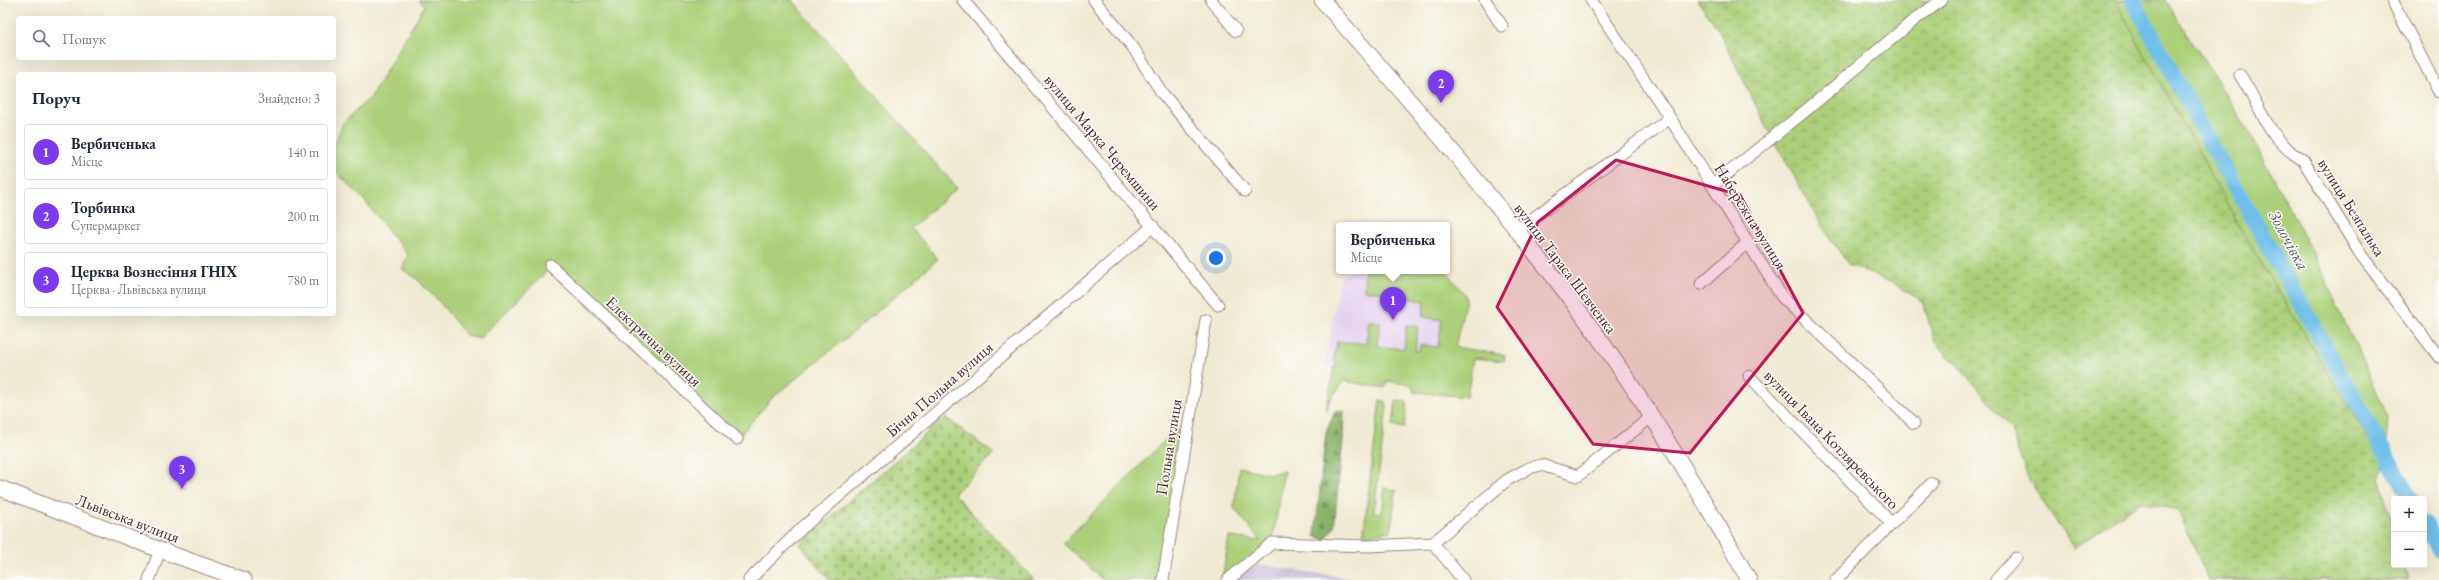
<!DOCTYPE html>
<html lang="uk">
<meta charset="utf-8">
<style>
:root{--surface:#fff;--page:#f2f2f3;--text:#1f2937;--muted:#747a83;--line:#e0e1e3;--accent:#7c3aed}
body{margin:0;font-family:"EB Garamond",serif;background:var(--page);color:var(--text)}
.controls{position:absolute;right:12px;bottom:12px;display:grid;overflow:hidden;border-radius:4px;box-shadow:0 4px 16px #0002}
.controls button{width:36px;height:36px;display:grid;place-items:center;padding:0;border:0;border-bottom:1px solid var(--line);background:var(--surface);color:var(--text);font:20px sans-serif}
.you{position:absolute;left:1216px;top:258px;width:14px;height:14px;margin:-10px;border:3px solid #fff;border-radius:50%;background:#1a73e8;box-shadow:0 0 0 6px #1a73e833}
.badge{display:grid;place-items:center;width:26px;height:26px;border-radius:50%;background:var(--accent);color:#fff;font-size:13px;font-weight:700}
.pin{position:absolute;translate:-50% -33px;filter:drop-shadow(0 1px 2px #0008)}
.pin::after{content:'';position:absolute;top:21px;width:14px;height:12px;background:inherit;clip-path:polygon(0 0,100% 0,50% 100%)}
.popup{position:absolute;left:1336px;top:222px;width:114px;height:52px;box-sizing:border-box;display:grid;place-content:center;border-radius:4px;background:var(--surface);filter:drop-shadow(0 1px 3px #0005);font-size:13px;white-space:nowrap;color:var(--muted)}
.popup b{font-size:15px;color:var(--text)}
.popup::after{content:'';position:absolute;left:50%;top:100%;margin-left:-8px;border:8px solid transparent;border-top-color:var(--surface)}
.list{margin:0;padding:0;list-style:none}
h2{display:flex;justify-content:space-between;align-items:center;height:52px;margin:0;padding:0 16px;font-size:17px}
h2 small{font-size:13px;font-weight:400;color:var(--muted)}
.list li{display:grid;grid-template-columns:26px 1fr auto;gap:12px;align-items:center;box-sizing:border-box;height:56px;margin:0 8px 8px;padding:0 8px;border:1px solid var(--line);border-radius:4px}
.list b{display:block;font-size:15px;white-space:nowrap}
.list p{margin:0;font-size:13px;white-space:nowrap;color:var(--muted)}
.list em{font-size:13px;font-style:normal;color:var(--muted)}
.icon{flex:none;width:22px;height:22px;fill:none;stroke:currentColor;stroke-width:2;stroke-linecap:round;stroke-linejoin:round}
.map{position:relative;flex:none;width:2439px;height:580px;overflow:hidden}
.search{position:absolute;background:var(--surface);box-shadow:0 4px 16px #0002;left:16px;top:16px;width:320px;height:44px;display:flex;align-items:center;gap:10px;box-sizing:border-box;padding:0 14px;border-radius:4px;color:var(--muted);font-size:15px}
.panel{position:absolute;background:var(--surface);box-shadow:0 4px 16px #0002;left:16px;top:72px;width:320px;height:244px;border-radius:4px}
.map>svg:first-child{display:block}
.built{fill:#e5d3f1}
.industrial{fill:#c7c0d9}
.green{fill:#abd079;stroke:#7a7852}
.forest{fill:url(#forest-firs);stroke:#69684a}
.wetland{fill:url(#wetland-marsh);stroke:#7a7852}
.cemetery{fill:url(#cemetery-stones);stroke:#7a7852}
.lines{fill:none;stroke-linecap:round;stroke-linejoin:round}
.river{stroke:#6fbfea;stroke-width:16}
.street-casing{stroke:#9c847e;stroke-width:13}
.secondary-casing{stroke:#9c847e;stroke-width:17}
.street{stroke:#fff;stroke-width:11}
.secondary{stroke:#fff;stroke-width:15}
.marked{fill:#c2185b;fill-opacity:0.2;stroke:#c2185b;stroke-width:3;stroke-linejoin:round}
.labels{text-anchor:middle;stroke-width:3;stroke-linejoin:round;paint-order:stroke}
.street-label{font-size:16px;fill:#4a1f2b;stroke:#fdfcf7}
.water-label{font-size:17px;font-style:italic;fill:#57576e;stroke:#fdfcf7}
</style>
<div class="map">
<svg width="2439" height="580" viewBox="0 0 2439 580">
<defs>
<pattern id="forest-firs" width="22" height="20" patternUnits="userSpaceOnUse"><rect width="22" height="20" fill="#88b269"/><path d="M5 1l3.5 6h-7zM16 11l3.5 6h-7z" fill="#719057"/></pattern>
<pattern id="wetland-marsh" width="20" height="14" patternUnits="userSpaceOnUse"><rect width="20" height="14" fill="#abd079"/><path d="M1 5h8M5 5V1M11 12h8M15 12V8" fill="none" stroke="#95b269"/></pattern>
<pattern id="cemetery-stones" width="16" height="16" patternUnits="userSpaceOnUse"><rect width="16" height="16" fill="#abd079"/><path d="M2 7V4a2 2 0 0 1 4 0v3zM10 15v-3a2 2 0 0 1 4 0v3z" fill="#95b269"/></pattern>
</defs>
<rect width="100%" height="100%" fill="#fdfcf7"/>
<filter id="ink" filterUnits="userSpaceOnUse"><feTurbulence type="fractalNoise" baseFrequency=".025" numOctaves="2"/><feDisplacementMap in="SourceGraphic" scale="8" xChannelSelector="R" yChannelSelector="G"/><feConvolveMatrix kernelMatrix="1 2 1 2 8 2 1 2 1" color-interpolation-filters="sRGB"/></filter>
<filter id="wash" filterUnits="userSpaceOnUse"><feTurbulence type="fractalNoise" baseFrequency=".012" numOctaves="4" result="noise"/><feDisplacementMap in="SourceGraphic" scale="16" xChannelSelector="R" yChannelSelector="G"/><feGaussianBlur stdDeviation="0.9" result="paint"/><feColorMatrix in="noise" values="0 0 0 0 0 0 0 0 0 0 0 0 0 0 0 0 0 1.4 0 .05"/><feComposite in="paint" operator="in"/></filter>
<g filter="url(#wash)">
<rect width="100%" height="100%" fill="#efead2"/>
<path class="built" d="M1350,271H1446L1465,295L1466,299L1455,347L1342,368L1325,366L1340,278Z"/>
<path class="industrial" d="M1256,564L1362,580H1233Z"/>
<path class="green" d="M419,0H792L957,188L911,228L938,259L857,329L772,398L737,439L548,270L479,339L466,335L441,304L416,278L402,269L408,255L363,199L334,170V146L343,123L371,97L424,6Z
M2099,0H2165L2244,123L2315,257L2388,417L2384,465L2379,479L2394,527V565H2404L2408,580H2220Z
M1365,271H1446L1465,295L1466,299L1455,347L1505,355L1504,361L1473,358L1467,397L1414,392L1411,385L1387,381L1385,388L1344,381L1329,401L1326,412L1334,367H1337L1334,361L1337,341L1366,344L1369,321L1380,322L1377,346L1404,349L1406,325L1418,327L1415,351H1419L1420,345L1438,347L1442,320L1423,317L1425,301L1406,298V295L1364,290Z
M1380,400L1384,401L1387,406L1374,512L1382,513L1385,488L1396,490L1391,531L1363,536Z
M1396,401L1407,402L1404,428L1393,426Z
M1176,429L1182,434L1158,580H1103L1063,543Z
M1239,467L1270,474L1284,471L1272,543L1228,580H1222L1229,537L1261,541L1234,508Z"/>
<path class="forest" d="M1336,410L1344,411L1343,439L1334,527L1325,540L1315,536L1326,432Z"/>
<path class="wetland" d="M1697,0H2115L2244,235L2384,465L2379,479L2394,527V565H2404L2408,580H2208L2178,510L2140,502L2074,548L2029,481L2010,428L1964,372L1935,343L1923,302L1895,284L1848,264L1825,231L1767,128L1718,29Z"/>
<path class="cemetery" d="M945,417L994,454L954,494L1034,580H829L800,544Z"/>
<g class="lines">
<path class="river" d="M2133,0L2204,132L2411,499
M2424,522L2439,549"/>
</g>
</g>
<g filter="url(#ink)">
<g class="lines">
<defs>
<path id="street" d="M963,0L1218,305
M1094,0L1132,46L1162,93L1245,191
M1211,0L1236,31
M1485,0L1502,26
M1591,0L1670,118L1782,297L1914,423
M2392,0L2439,92
M2240,75C2261,107 2268,140 2303,160L2361,255L2439,357
M1713,185L1804,112L1913,21L1942,0
M1517,230L1670,118
M550,265L737,439
M1701,284L1748,242
M1749,376L1892,524
M1433,543L1463,580
M149,580L160,550
M749,580L802,528L1153,226
M1163,580L1206,320
M1228,580L1272,543L1369,546L1433,543L1507,480L1529,468L1541,465L1578,476L1651,417
M1836,580L1932,483
M1996,580L2016,558"/>
<path id="secondary" d="M1322,0C1411,102 1500,204 1581,313C1643,398 1698,488 1749,580
M0,488L160,550L244,580"/>
</defs>
<use href="#street" class="street-casing"/>
<use href="#secondary" class="secondary-casing"/>
<use href="#street" class="street"/>
<use href="#secondary" class="secondary"/>
</g>
</g>
<path class="marked" d="M1616,160L1740,195L1803,313L1690,453L1593,444L1497,307L1538,222Z"/>
<g class="labels">
<g class="street-label">
<text transform="translate(1103 142) rotate(50)" y="6">вулиця Марка Черемшини</text>
<text transform="translate(2352 207) rotate(58)" y="6">вулиця Безпалька</text>
<text transform="translate(1751 216) rotate(58)" y="6">Набережна вулиця</text>
<text transform="translate(1566 268) rotate(53)" y="6">вулиця Тараса Шевченка</text>
<text transform="translate(654 341) rotate(43)" y="6">Електрична вулиця</text>
<text transform="translate(939 389) rotate(-41)" y="6">Бічна Польна вулиця</text>
<text transform="translate(1832 439) rotate(46)" y="6">вулиця Івана Котляревського</text>
<text transform="translate(1168 447) rotate(-81)" y="6">Польна вулиця</text>
<text transform="translate(128 518) rotate(21)" y="6">Львівська вулиця</text>
</g>
<g class="water-label">
<text transform="translate(2289 240) rotate(61)" y="6">Золочівка</text>
</g>
</g>
</svg>
<div class="controls">
<button>+</button>
<button>−</button>
</div>
<div class="you"></div>
<div class="pin badge" style="left:1393px;top:320px">1</div>
<div class="popup"><b>Вербиченька</b>Місце</div>
<div class="pin badge" style="left:1441px;top:103px">2</div>
<div class="pin badge" style="left:182px;top:489px">3</div>
<div class="search"><svg class="icon" aria-label="search" viewBox="0 0 24 24"><circle cx="10" cy="10" r="6"/><path d="M15 15l6 6"/></svg>Пошук</div>
<section class="panel">
<h2>Поруч<small>Знайдено: 3</small></h2>
<ul class="list">
<li><span class="badge">1</span><div><b>Вербиченька</b><p>Місце</p></div><em>140 m</em></li>
<li><span class="badge">2</span><div><b>Торбинка</b><p>Супермаркет</p></div><em>200 m</em></li>
<li><span class="badge">3</span><div><b>Церква Вознесіння ГНІХ</b><p>Церква · Львівська вулиця</p></div><em>780 m</em></li>
</ul>
</section>
</div>
